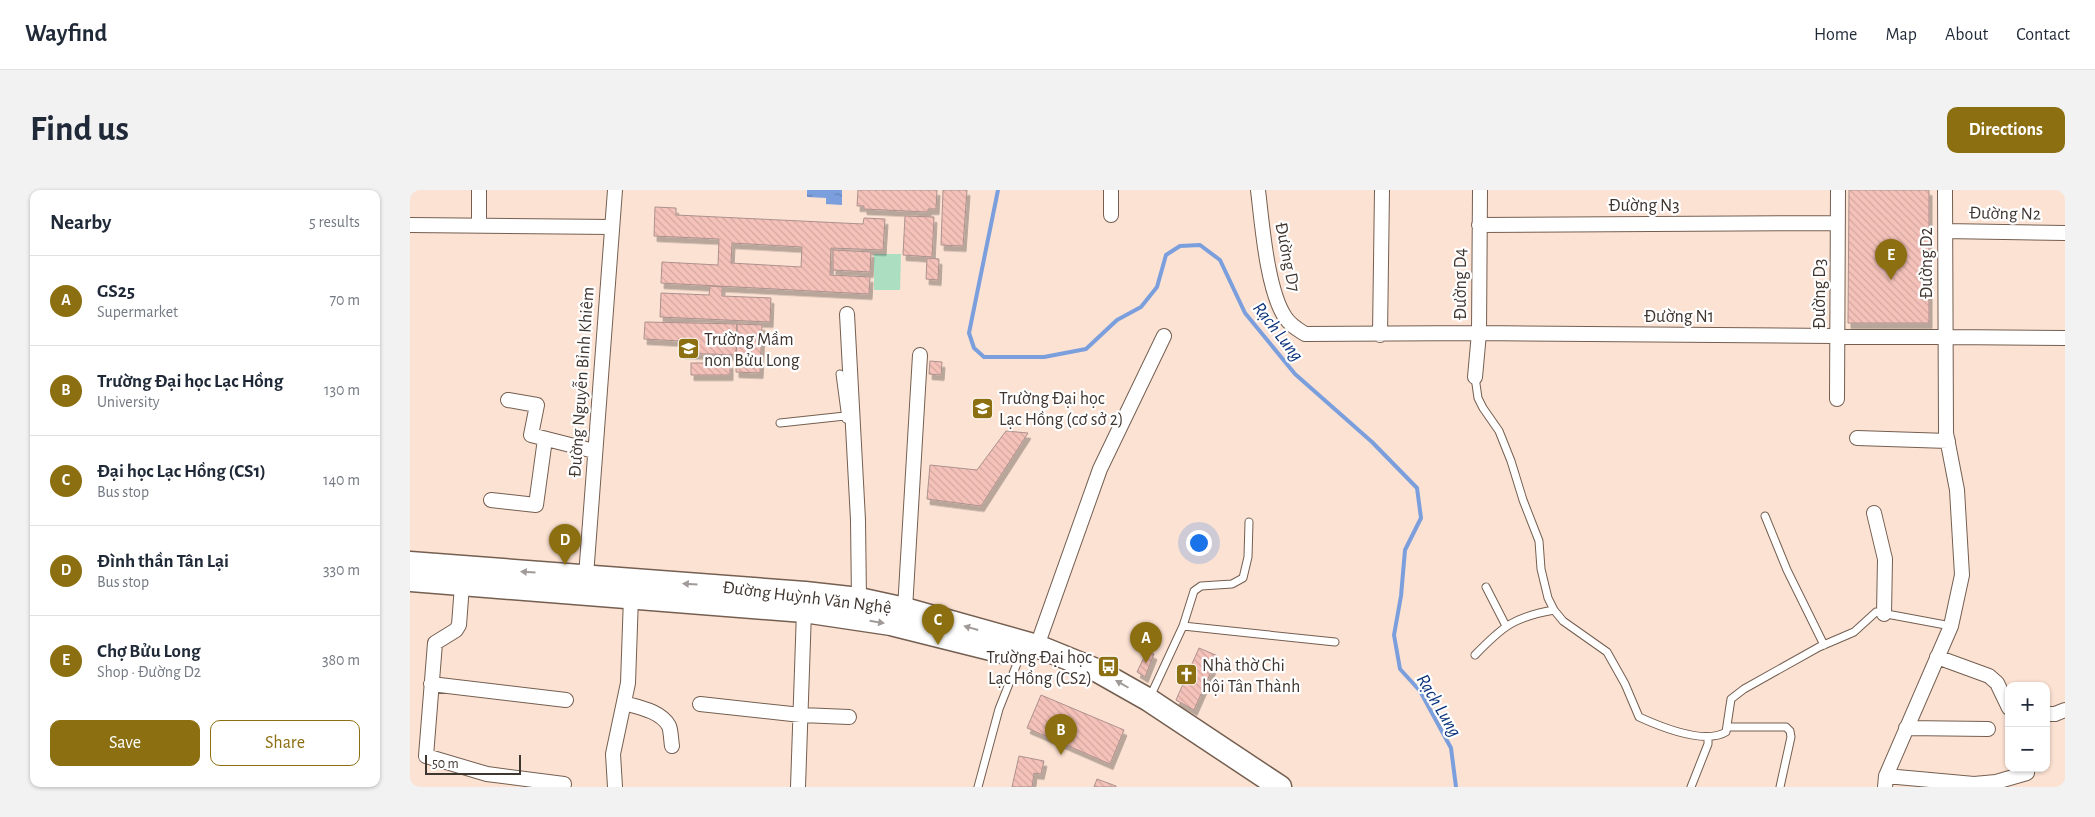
<!DOCTYPE html>
<meta charset="utf-8">
<style>
:root{--surface:#fff;--page:#f2f2f3;--text:#1f2937;--muted:#747a83;--line:#e0e1e3;--accent:#8c6f11}
body{margin:0;font-family:"Alegreya Sans",sans-serif;background:var(--page);color:var(--text)}
.controls{position:absolute;right:15px;bottom:15px;display:grid;overflow:hidden;border-radius:10px;box-shadow:0 1px 4px #0004}
.controls button{width:45px;height:45px;display:grid;place-items:center;padding:0;border:0;border-bottom:1px solid var(--line);background:var(--surface);color:var(--text);font:25px sans-serif}
.scale{position:absolute;left:15px;bottom:12px;width:96px;box-sizing:border-box;padding-left:5px;border:2px solid #403630;border-top:0;font-size:14px;line-height:18px;white-space:nowrap;color:#403630;-webkit-text-stroke:4px #fff;paint-order:stroke}
.you{position:absolute;left:788px;top:352px;width:18px;height:18px;margin:-12px;border:4px solid #fff;border-radius:50%;background:#1a73e8;box-shadow:0 0 0 8px #1a73e833}
.badge{display:grid;place-items:center;width:32px;height:32px;border-radius:50%;background:var(--accent);color:#fff;font-size:16px;font-weight:700}
.pin{position:absolute;translate:-50% -41px;filter:drop-shadow(0 1px 2px #0008)}
.pin::after{content:'';position:absolute;top:26px;width:18px;height:15px;background:inherit;clip-path:polygon(0 0,100% 0,50% 100%)}
.list{margin:0;padding:0;list-style:none}
h2{display:flex;justify-content:space-between;align-items:center;height:65px;margin:0;padding:0 20px;font-size:21px}
h2 small{font-size:16px;font-weight:400;color:var(--muted)}
.list li{display:grid;grid-template-columns:32px 1fr auto;gap:15px;align-items:center;box-sizing:border-box;height:90px;padding:0 20px;border-top:1px solid var(--line)}
.list b{display:block;font-size:19px;white-space:nowrap}
.list p{margin:0;font-size:16px;white-space:nowrap;color:var(--muted)}
.list em{font-size:16px;font-style:normal;color:var(--muted)}
.actions{display:flex;gap:10px;padding:15px 20px}
.actions a{flex:1;padding:11px 0;border:1px solid var(--accent);border-radius:10px;text-align:center;font-size:18px;color:var(--accent)}
.actions .main{background:var(--accent);color:#fff}
.map{position:relative;flex:none;width:1655px;height:597px;overflow:hidden;border-radius:10px}
header{display:flex;align-items:center;gap:30px;box-sizing:border-box;height:70px;padding:0 25px;background:var(--surface);border-bottom:1px solid var(--line)}
header strong{font-size:24px}
nav{display:flex;gap:28px;margin-inline-start:auto;font-size:18px}
.intro{display:flex;align-items:center;justify-content:space-between;box-sizing:border-box;height:120px;padding:0 30px}
h1{margin:0;font-size:35px}
.button{padding:12px 22px;border-radius:10px;background:var(--accent);color:#fff;font-size:18px;font-weight:700}
main{display:flex;gap:30px;padding:0 30px}
aside{flex:1;background:var(--surface);border-radius:10px;box-shadow:0 1px 4px #0004}
.map>svg:first-child{display:block}
.garden{fill:#acdfc2}
.water{fill:url(#water-ripples)}
.lines{fill:none;stroke-linecap:round;stroke-linejoin:round}
.stream{stroke:#7b9edd;stroke-width:4}
.building{fill:url(#building-back-hatch);stroke:#ad918d;fill-rule:evenodd;filter:url(#shadow)}
.service-casing{stroke:#745f51;stroke-width:9}
.minor-casing{stroke:#745f51;stroke-width:16}
.primary-casing{stroke:#745f51;stroke-width:25}
.service{stroke:#fff;stroke-width:7}
.minor{stroke:#fff;stroke-width:14}
.primary{stroke:#fff;stroke-width:22}
.oneway{fill:#a09a98}
.labels{text-anchor:middle;stroke-width:4.5;stroke-linejoin:round;paint-order:stroke}
.street-label{font-size:18px;fill:#403630;stroke:#fff}
.poi-label{font-size:18px;fill:#403630;stroke:#fff;text-anchor:start}
.water-label{font-size:19px;font-style:italic;fill:#0b337b;stroke:#fff}
</style>
<header>
<strong>Wayfind</strong>
<nav><a>Home</a><a>Map</a><a>About</a><a>Contact</a></nav>
</header>
<div class="intro"><h1>Find us</h1><a class="button">Directions</a></div>
<main>
<aside>
<h2>Nearby<small>5 results</small></h2>
<ul class="list">
<li><span class="badge">A</span><div><b>GS25</b><p>Supermarket</p></div><em>70 m</em></li>
<li><span class="badge">B</span><div><b>Trường Đại học Lạc Hồng</b><p>University</p></div><em>130 m</em></li>
<li><span class="badge">C</span><div><b>Đại học Lạc Hồng (CS1)</b><p>Bus stop</p></div><em>140 m</em></li>
<li><span class="badge">D</span><div><b>Đình thần Tân Lại</b><p>Bus stop</p></div><em>330 m</em></li>
<li><span class="badge">E</span><div><b>Chợ Bửu Long</b><p>Shop · Đường D2</p></div><em>380 m</em></li>
</ul>
<div class="actions"><a class="main">Save</a><a>Share</a></div>
</aside>
<div class="map">
<svg width="1655" height="597" viewBox="0 0 1655 597">
<defs>
<pattern id="water-ripples" width="26" height="14" patternUnits="userSpaceOnUse" patternTransform="scale(1.25)"><rect width="26" height="14" fill="#7b9edd"/><path d="M2 4q2-2 4 0t4 0M15 11q2-2 4 0t4 0" fill="none" stroke="#6682b4"/></pattern>
<pattern id="building-back-hatch" width="6" height="6" patternUnits="userSpaceOnUse" patternTransform="scale(1.25)"><rect width="6" height="6" fill="#f5c2ba"/><path d="M-1 5l2 2M0 0l6 6M5-1l2 2" fill="none" stroke="#d3a7a0"/></pattern>
<filter id="shadow"><feDropShadow dx="3" dy="5.5" stdDeviation="0" flood-color="#0004"/></filter>
</defs>
<rect width="100%" height="100%" fill="#fce2d3"/>
<path class="garden" d="M464,64H491L490,100H464Z"/>
<path class="water" d="M397,0H432V15L416,14V8L397,7Z"/>
<g class="lines">
<path class="stream" d="M588,0L559,143L564,158L574,167H634L676,159L707,130L731,117L747,97L756,65L770,56L790,55L810,70L835,123L885,184L962,252L1007,298L1011,328L995,360L991,406L984,445L990,479L1010,501L1041,558L1046,597"/>
</g>
<path class="building" d="M448,0H527L526,19H518V22L454,19V16H447Z
M533,0H557L553,56L531,55Z
M1439,0H1519V133H1438Z
M245,17L266,18V25L453,34L454,28L475,29L473,60L421,58L420,85L460,87L459,104L251,93L252,72L308,75L309,49L244,46ZM322,53L392,57L391,77L321,73Z
M495,26L524,27L522,67L493,65Z
M423,60L461,62L460,82L423,80Z
M517,68L529,69L528,90L516,89Z
M300,96L312,97V106L361,108L360,132L250,127L251,103L299,105Z
M235,132L327,134L326,165L271,163V151L234,149Z
M327,134L352,135L350,183L326,182Z
M520,171L532,172L531,185L519,184Z
M281,173H320V185H281Z
M596,241L618,243L571,316L517,309L520,275L567,280Z
M789,458L808,466L784,520L766,510Z
M737,461L744,464L735,487L727,482Z
M631,505L714,540L700,574L617,538Z
M609,566L634,571L631,584L624,583L622,597H602Z
M687,589L706,596V597H684Z"/>
<g class="lines">
<defs>
<path id="service" d="M430,184L436,229
M1065,187L1068,208L1073,218L1089,241L1101,271L1113,310L1129,351L1131,379L1138,408L1144,420L1153,431L1197,462L1215,494L1229,527C1251,537 1294,555 1316,542L1321,509L1334,499L1409,457L1444,442L1466,422L1541,436
M370,233L435,226
M1355,326L1377,380L1414,455
M1076,397L1096,436
M773,436L925,452
M1065,465C1093,436 1104,427 1144,420
M740,507L773,436L784,401L791,396L822,394L833,388L838,367L839,332
M1317,537H1376L1380,541L1381,547L1370,597
M568,597L589,519L610,466
M1281,597L1298,554V547"/>
<path id="minor" d="M69,0V36
M848,0C852,33 857,100 875,127C880,135 887,139 895,144L1069,143L1655,148
M701,25V0
M0,35L202,37
M1069,35L1428,33
M1535,41L1655,43
M437,124L448,330L449,409
M970,145L972,0
M1065,187L1069,143L1070,0
M1427,209L1428,0
M98,210L127,215L121,245L184,261
M1447,248L1538,251
M81,310L126,315L135,249
M1464,323L1475,369L1474,424
M176,386L205,0
M52,395L49,435L46,440L25,453L16,566L77,584L154,594
M495,419L510,165
M627,456L690,279L754,146
M1527,467L1579,486L1587,493L1599,518
M21,494L156,510
M214,513C228,517 251,521 259,536C261,541 261,550 262,556
M290,514L391,525L439,527
M1636,524H1645L1655,520
M1496,538L1578,539
M1476,586L1564,594L1586,592L1617,583
M205,597L203,564L218,493L221,407
M388,597L394,421
M1475,597L1476,586L1541,436L1552,385L1547,300L1536,243L1535,0"/>
<path id="primary" d="M0,373L395,403L449,409L495,419L627,456L686,480L739,510L870,597
M0,390L394,421L481,434L593,462"/>
</defs>
<use href="#service" class="service-casing"/>
<use href="#minor" class="minor-casing"/>
<use href="#primary" class="primary-casing"/>
<use href="#service" class="service"/>
<use href="#minor" class="minor"/>
<use href="#primary" class="primary"/>
</g>
<defs><path id="oneway-solid" d="M-6-.8H1V-3.2L6.5 0L1 3.2V.8H-6Z" transform="scale(1.25)"/></defs>
<g class="oneway">
<use href="#oneway-solid" transform="translate(118 382) rotate(-176)"/>
<use href="#oneway-solid" transform="translate(280 394) rotate(-176)"/>
<use href="#oneway-solid" transform="translate(467 432) rotate(9)"/>
<use href="#oneway-solid" transform="translate(561 438) rotate(-164)"/>
<use href="#oneway-solid" transform="translate(712 494) rotate(-150)"/>
</g>
<defs>
<symbol id="school-square" viewBox="-11 -11 22 22"><rect x="-9" y="-9" width="18" height="18" rx="4" fill="#8c6f11" stroke="#fff"/><path d="M0-5L7-2L0 1L-7-2ZM-4 1L0 2.5L4 1V4Q0 6-4 4Z" fill="#fff"/></symbol>
<symbol id="university-square" viewBox="-11 -11 22 22"><rect x="-9" y="-9" width="18" height="18" rx="4" fill="#8c6f11" stroke="#fff"/><path d="M0-5L7-2L0 1L-7-2ZM-4 1L0 2.5L4 1V4Q0 6-4 4Z" fill="#fff"/></symbol>
<symbol id="bus-square" viewBox="-11 -11 22 22"><rect x="-9" y="-9" width="18" height="18" rx="4" fill="#8c6f11" stroke="#fff"/><path d="M-5-6H5V4H4V6H2V4H-2V6H-4V4H-5ZM-3.5-4V0h7V-4ZM-3.5 1.2v1.5H-2V1.2ZM2 1.2v1.5H3.5V1.2Z" fill="#fff"/></symbol>
<symbol id="church-square" viewBox="-11 -11 22 22"><rect x="-9" y="-9" width="18" height="18" rx="4" fill="#8c6f11" stroke="#fff"/><path d="M-1.2-6h2.4v3.5h3.3v2.4h-3.3V6h-2.4V-.1h-3.3v-2.4h3.3Z" fill="#fff"/></symbol>
</defs>
<g fill-rule="evenodd">
<use href="#school-square" x="266" y="146" width="25" height="25"/>
<use href="#university-square" x="560" y="206" width="25" height="25"/>
<use href="#bus-square" x="686" y="464" width="25" height="25"/>
<use href="#church-square" x="764" y="472" width="25" height="25"/>
</g>
<g class="labels">
<g class="street-label">
<text x="1234" y="21">Đường N3</text>
<text transform="translate(1595 23) rotate(1)" y="6">Đường N2</text>
<text transform="translate(878 67) rotate(79)" y="6">Đường D7</text>
<text transform="translate(1516 73) rotate(-90)" y="6">Đường D2</text>
<text transform="translate(1050 94) rotate(-90)" y="6">Đường D4</text>
<text transform="translate(1409 104) rotate(-90)" y="6">Đường D3</text>
<text x="1269" y="132">Đường N1</text>
<text transform="translate(171 192) rotate(-86)" y="6">Đường Nguyễn Bỉnh Khiêm</text>
<text transform="translate(397 407) rotate(7)" y="6">Đường Huỳnh Văn Nghệ</text>
</g>
<g class="poi-label">
<text x="294" y="155">Trường Mầm<tspan x="294" dy="21">non Bửu Long</tspan></text>
<text x="589" y="214">Trường Đại học<tspan x="589" dy="21">Lạc Hồng (cơ sở 2)</tspan></text>
<text x="682" y="473" text-anchor="end">Trường Đại học<tspan x="682" dy="21">Lạc Hồng (CS2)</tspan></text>
<text x="792" y="481">Nhà thờ Chi<tspan x="792" dy="21">hội Tân Thành</tspan></text>
</g>
<g class="water-label">
<text transform="translate(869 141) rotate(52)" y="7">Rạch Lung</text>
<text transform="translate(1030 515) rotate(59)" y="7">Rạch Lung</text>
</g>
</g>
</svg>
<div class="controls">
<button>+</button>
<button>−</button>
</div>
<div class="scale">50 m</div>
<div class="you"></div>
<div class="pin badge" style="left:736px;top:473px">A</div>
<div class="pin badge" style="left:651px;top:565px">B</div>
<div class="pin badge" style="left:528px;top:455px">C</div>
<div class="pin badge" style="left:155px;top:375px">D</div>
<div class="pin badge" style="left:1481px;top:90px">E</div>
</div>
</main>
